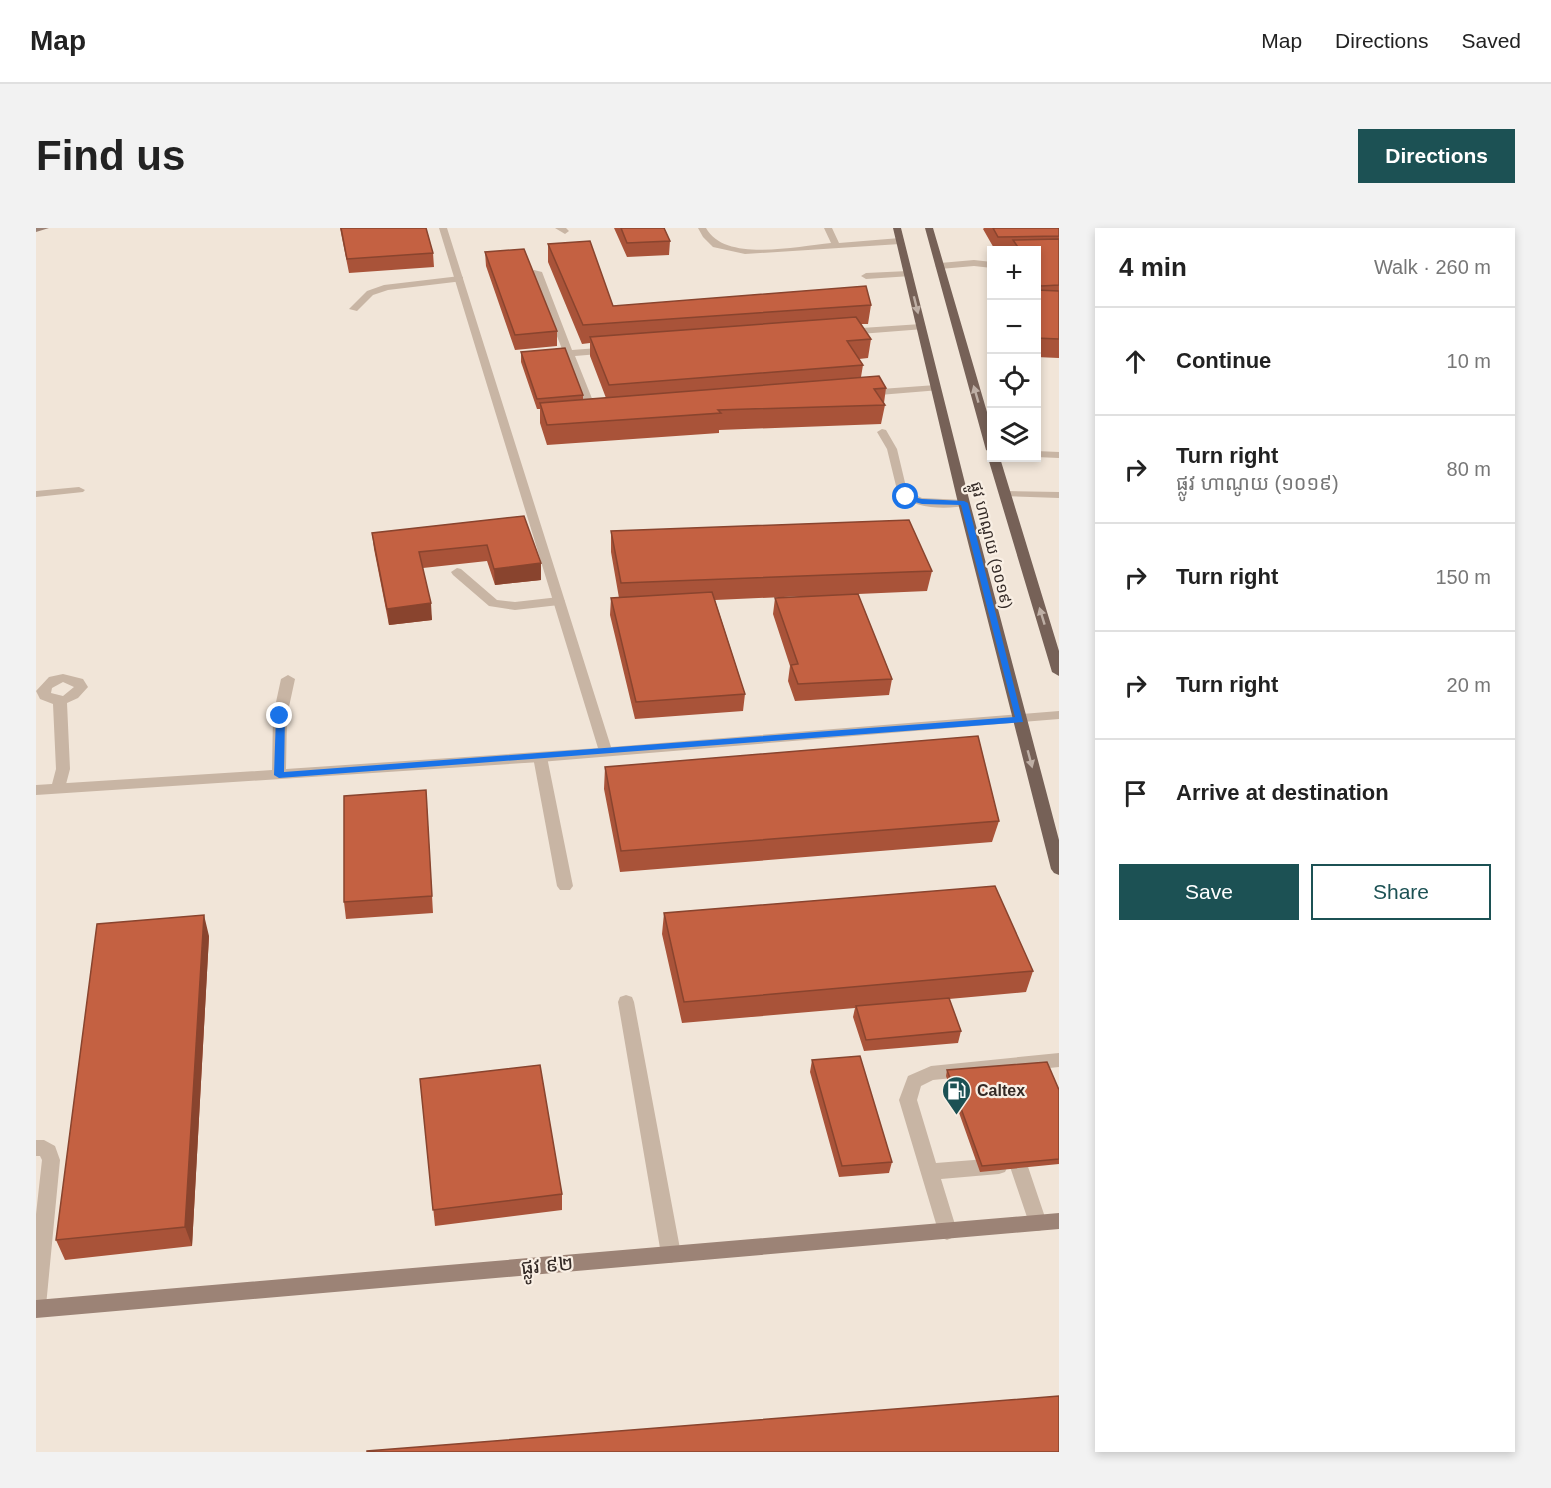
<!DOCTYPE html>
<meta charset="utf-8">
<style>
:root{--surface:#fff;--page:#f2f2f2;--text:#222;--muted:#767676;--line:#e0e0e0;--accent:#1c5154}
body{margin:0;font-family:Helvetica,"Noto Sans Khmer",sans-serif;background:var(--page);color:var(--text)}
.controls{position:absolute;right:18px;top:18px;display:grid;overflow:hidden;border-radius:0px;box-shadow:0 3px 9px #0003}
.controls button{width:54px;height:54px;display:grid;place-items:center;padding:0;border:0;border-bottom:2px solid var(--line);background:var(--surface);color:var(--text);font:30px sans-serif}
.stop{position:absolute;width:18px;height:18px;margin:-14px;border:4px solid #1a73e8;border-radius:50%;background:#fff}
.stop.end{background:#1a73e8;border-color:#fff;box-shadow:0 2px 6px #0008}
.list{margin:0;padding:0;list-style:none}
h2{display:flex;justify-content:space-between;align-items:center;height:78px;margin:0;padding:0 24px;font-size:26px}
h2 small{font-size:20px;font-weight:400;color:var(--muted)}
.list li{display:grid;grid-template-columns:39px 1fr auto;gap:18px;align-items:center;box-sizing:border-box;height:108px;padding:0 24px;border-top:2px solid var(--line)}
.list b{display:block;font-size:22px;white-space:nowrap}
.list p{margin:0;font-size:20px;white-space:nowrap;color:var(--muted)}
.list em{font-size:20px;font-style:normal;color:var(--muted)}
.actions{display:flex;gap:12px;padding:18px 24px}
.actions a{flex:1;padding:14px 0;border:2px solid var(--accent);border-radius:0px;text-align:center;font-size:21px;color:var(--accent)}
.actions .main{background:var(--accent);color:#fff}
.icon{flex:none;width:33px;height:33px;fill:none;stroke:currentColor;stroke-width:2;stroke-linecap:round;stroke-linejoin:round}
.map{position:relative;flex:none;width:1023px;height:1224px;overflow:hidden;border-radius:0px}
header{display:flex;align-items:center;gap:36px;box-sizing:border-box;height:84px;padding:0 30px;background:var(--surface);border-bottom:2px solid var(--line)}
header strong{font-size:28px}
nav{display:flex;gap:33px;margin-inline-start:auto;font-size:21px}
.intro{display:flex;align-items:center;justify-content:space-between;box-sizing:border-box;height:144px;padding:0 36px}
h1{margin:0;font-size:42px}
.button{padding:15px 27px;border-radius:0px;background:var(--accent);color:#fff;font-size:21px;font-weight:700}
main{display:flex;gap:36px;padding:0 36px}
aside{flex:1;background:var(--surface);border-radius:0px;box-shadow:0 3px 9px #0003}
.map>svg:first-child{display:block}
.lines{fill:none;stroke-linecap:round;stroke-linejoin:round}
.lane{fill:#c8b5a4;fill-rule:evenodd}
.street{fill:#c8b5a4;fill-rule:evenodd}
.secondary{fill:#9c8376;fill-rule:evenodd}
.primary{fill:#766157;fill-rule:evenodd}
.wall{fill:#a95339}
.shaded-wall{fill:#89442e}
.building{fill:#c46142;stroke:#89442e;stroke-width:1.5}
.oneway{fill:#beafa5}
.route{fill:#1a73e8}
.labels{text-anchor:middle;stroke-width:4.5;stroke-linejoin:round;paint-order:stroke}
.street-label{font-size:16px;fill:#342a26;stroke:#f9efe4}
.poi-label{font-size:16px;font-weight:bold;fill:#342a26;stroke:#f9efe4;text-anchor:start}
.near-street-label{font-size:20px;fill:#342a26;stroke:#f9efe4}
</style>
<header>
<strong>Map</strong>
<nav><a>Map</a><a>Directions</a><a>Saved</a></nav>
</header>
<div class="intro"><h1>Find us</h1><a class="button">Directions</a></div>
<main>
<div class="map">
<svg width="1023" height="1224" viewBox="0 0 1023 1224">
<rect width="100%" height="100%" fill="#f1e5d8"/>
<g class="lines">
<path class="lane" d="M519,0H530L533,3L529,6Z
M662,0H670C689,35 761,18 795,15L788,0H796L803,15L864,10L868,13L864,16L709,26L677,19L667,9Z
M938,32L956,34V40L938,38L904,41L899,38L904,35Z
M498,42L506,44L536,122L575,119L580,122L575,125L539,128L557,173L569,180V184H561L547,175L496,44Z
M872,43L877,46L875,48L830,51L825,48L830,45Z
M424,48L427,49V53L352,62L337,67L321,83L313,81L331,63L348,57Z
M885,96L890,99L888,101L811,107L806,104L811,101Z
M900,157L904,158V162L831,168L826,165L831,162Z
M846,201L850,202L861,221L871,263L886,270L928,272L934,275L932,277C911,282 878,281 862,266L851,221L841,204Z
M1000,223L1023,224V230L1000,229Z
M43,259L49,262L47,264L0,269V263Z
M968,263L1023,264V270L964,268V264Z
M421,340L425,341L461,372L479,374L523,369L529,373L523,377L479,382L453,378L417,347L415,344Z
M27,446L47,451L52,459L42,470L31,475L34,541L29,560L22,565L15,560L20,541L17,476L4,471L0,463L13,449ZM27,454L38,459L27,468L15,465L16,460Z
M504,524L511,529L537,658L534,662H524L521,658L497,529Z
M590,767L596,769L598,774L645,1026L642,1032L635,1035L628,1032L625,1026L582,774L584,769Z
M1023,825V839L897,852L885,858L881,872L900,935L963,930L969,932L972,938L969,944L963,946L905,951L921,1003L918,1009L911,1012L904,1009L863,872L872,848L895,838Z
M0,912H8L19,918L24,932L10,1078L7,1085L0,1087V986L6,932L4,928H0Z
M977,913L983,915L986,921L1011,995L1009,1001L1002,1003L995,1001L993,995L968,921L971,915Z"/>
<path class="street" d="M403,0H411L575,519L1023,483V491L504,534L0,567V557L236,542L237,488L245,451L252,447L259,451L251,488L250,541L562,520Z"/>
<path class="secondary" d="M0,0H13L0,4Z
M1023,985V1001L0,1090V1072Z"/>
<path class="primary" d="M857,0H865L934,275L1023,612V647L1018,645L1015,641L922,275Z
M889,0H897L956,201V225L950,222Z
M956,227V230H964L1023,423V448L1016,444L952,230Z"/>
</g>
<path class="wall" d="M304,0H390L397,25L398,39L313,45Z
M578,0H628L634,13L633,27L591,29Z
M948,0H1023V130L1000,129V22H959L947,1Z
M512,16L577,78L835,77L832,96H825L835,111L832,130L823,131L827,137L825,149L850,160L848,175L849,177L845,196L683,202V205L511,217L504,195V181H501L485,134V124L547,167V172L570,170L554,128V115L546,116L512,34Z
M449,24L521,103V118L479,122L450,38Z
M488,288L505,352L459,357L451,333L387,340L396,392L353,397L338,321L336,305Z
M575,303L896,343L891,363L822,366L856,451L853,467L759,473L752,453L754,438L737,386L739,370L769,368L679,372L709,466L707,483L599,491L574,387L575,370H583L575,324Z
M569,539L963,593L956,614L584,644L568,561Z
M390,562L397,685L310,691L308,674Z
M628,685L997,743L990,764L913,771L925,803L922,815L828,823L817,789L819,780L646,795L626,706Z
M173,708L156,1018L29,1032L20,1012Z
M776,832L856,934L853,945L803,949L774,844Z
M911,842L1023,862V936L944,944L910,848Z
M384,851L526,966V982L399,998Z"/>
<path class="shaded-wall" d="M505,335V352L459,357L458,341Z
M395,375L396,392L353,397L351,381Z
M168,687L173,708L156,1018L149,999Z"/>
<path class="building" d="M305,0H390L397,25L311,31Z
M585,0H628L634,13L591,15Z
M957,0H1023V8L962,9Z
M1023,11V57L1005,58L1000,50V22H984L977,12Z
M554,13L577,78L830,58L835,77L547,97L512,16Z
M488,21L521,103L479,107L449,24Z
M1000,62L1023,63V111L1000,110Z
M820,89L835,111L811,113L827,137L573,157L554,109Z
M529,120L547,167L501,171L485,124Z
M843,148L850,160L838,161L849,177L682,182L685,185L511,197L504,175Z
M488,288L505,335L458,341L451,317L383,324L395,375L351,381L336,305Z
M873,292L896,343L585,355L575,303Z
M676,364L709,466L600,474L575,370Z
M822,366L856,451L762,456L755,437L762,436L739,370Z
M942,508L963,593L585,623L569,539Z
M390,562L396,668L308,674V568Z
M959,658L997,743L648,774L628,685Z
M168,687L149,999L20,1012L61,696Z
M913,770L925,803L830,812L820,778Z
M824,828L856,934L806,938L776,832Z
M1011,834L1023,862V931L946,938L911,842Z
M504,837L526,966L397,982L384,851Z
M1023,1168V1224H331V1223Z"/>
<defs><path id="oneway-solid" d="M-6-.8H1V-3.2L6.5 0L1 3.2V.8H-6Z" transform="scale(1.5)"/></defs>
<g class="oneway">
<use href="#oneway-solid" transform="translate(880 77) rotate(76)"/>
<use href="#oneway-solid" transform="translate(940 166) rotate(-106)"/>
<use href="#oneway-solid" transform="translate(1006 388) rotate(-107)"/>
<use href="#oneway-solid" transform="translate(994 531) rotate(75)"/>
</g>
<path class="route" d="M870,267L886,271L928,273L932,275L987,494L243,550L238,547L240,488L244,485L249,488L248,544L979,489L925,277L886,276L868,271Z"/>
<defs>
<symbol id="fuel-pin" viewBox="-11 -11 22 30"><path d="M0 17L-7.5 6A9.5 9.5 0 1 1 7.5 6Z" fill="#1c5154" stroke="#f9efe4"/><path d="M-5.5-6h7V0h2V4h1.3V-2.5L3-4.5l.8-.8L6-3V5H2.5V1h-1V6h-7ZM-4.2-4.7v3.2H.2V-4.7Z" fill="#fff"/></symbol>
</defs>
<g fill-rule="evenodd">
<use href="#fuel-pin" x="904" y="846" width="33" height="45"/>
</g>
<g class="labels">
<g class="street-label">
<text transform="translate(956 317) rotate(76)" y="6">ផ្លូវ ហាណូយ (១០១៩)</text>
</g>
<g class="poi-label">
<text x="941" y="868">Caltex</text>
</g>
<g class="near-street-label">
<text transform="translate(511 1037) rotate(-5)" y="7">ផ្លូវ ៩២</text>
</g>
</g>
</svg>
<div class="controls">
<button>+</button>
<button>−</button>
<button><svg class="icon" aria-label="locate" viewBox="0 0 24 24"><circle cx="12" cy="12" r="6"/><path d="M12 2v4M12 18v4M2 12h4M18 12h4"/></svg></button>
<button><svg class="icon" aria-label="layers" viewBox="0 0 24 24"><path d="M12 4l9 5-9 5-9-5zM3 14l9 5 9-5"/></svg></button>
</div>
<div class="stop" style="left:870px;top:269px"></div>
<div class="stop end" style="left:244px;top:488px"></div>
</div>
<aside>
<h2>4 min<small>Walk · 260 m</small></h2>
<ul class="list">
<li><svg class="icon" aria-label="ahead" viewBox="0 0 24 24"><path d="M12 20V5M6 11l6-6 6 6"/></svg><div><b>Continue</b></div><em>10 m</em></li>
<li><svg class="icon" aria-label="right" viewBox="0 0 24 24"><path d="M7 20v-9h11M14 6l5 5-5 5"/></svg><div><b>Turn right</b><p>ផ្លូវ ហាណូយ (១០១៩)</p></div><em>80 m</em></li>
<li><svg class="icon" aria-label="right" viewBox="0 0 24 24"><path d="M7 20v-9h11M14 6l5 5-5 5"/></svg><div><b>Turn right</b></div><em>150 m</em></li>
<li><svg class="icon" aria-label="right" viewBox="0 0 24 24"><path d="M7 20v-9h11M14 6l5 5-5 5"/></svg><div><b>Turn right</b></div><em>20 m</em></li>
<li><svg class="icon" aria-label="arrive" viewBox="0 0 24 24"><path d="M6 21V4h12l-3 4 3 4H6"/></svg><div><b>Arrive at destination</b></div></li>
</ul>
<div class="actions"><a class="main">Save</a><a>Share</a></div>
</aside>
</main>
